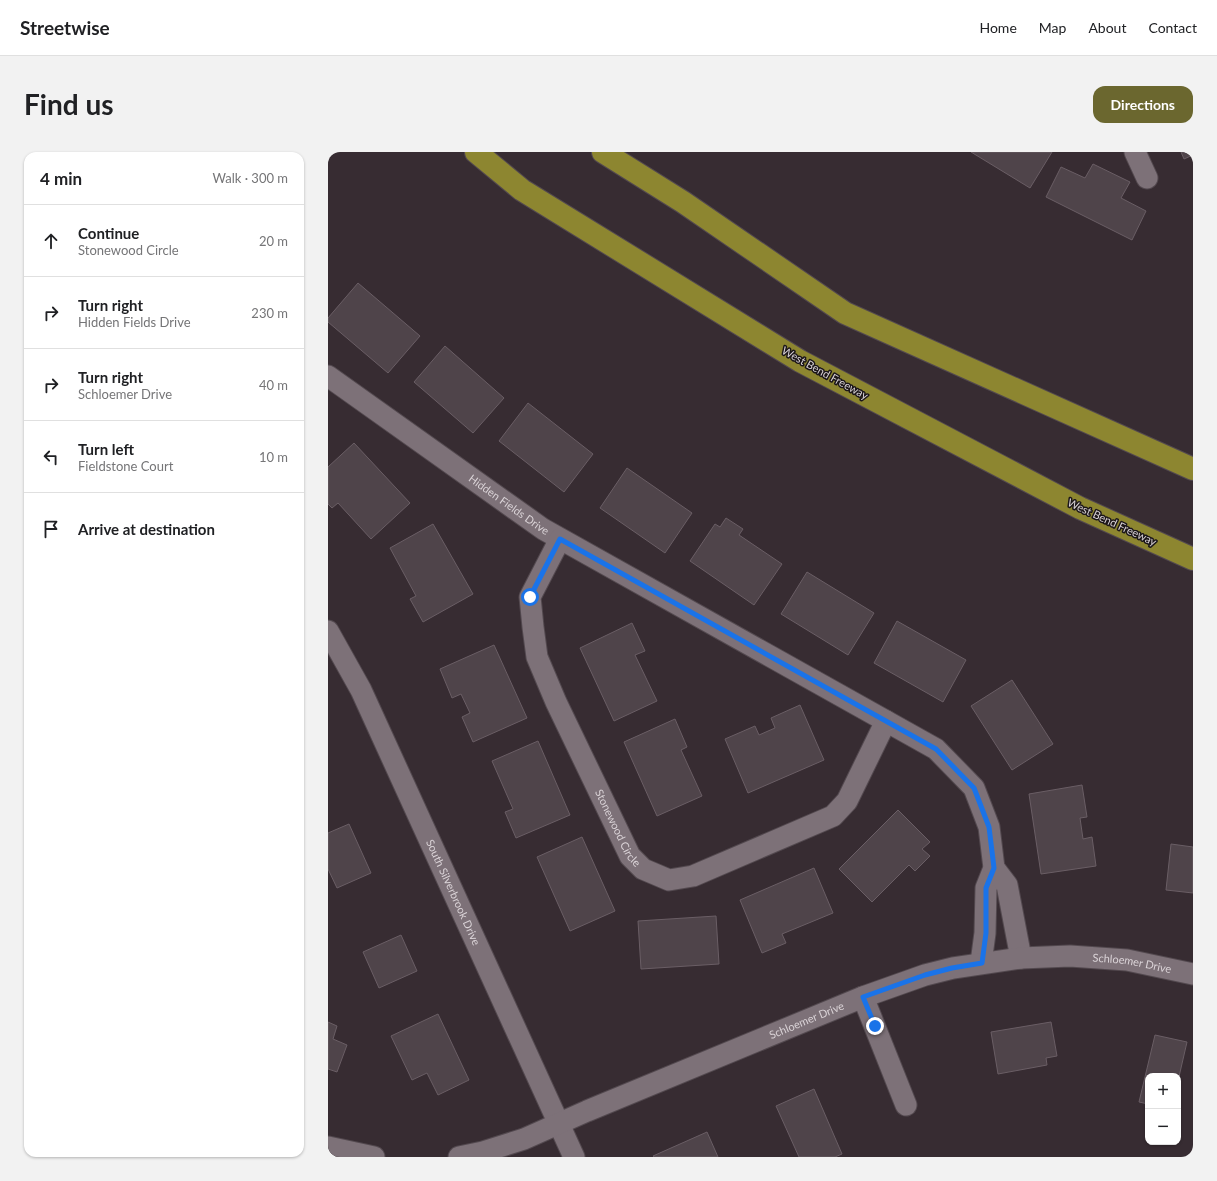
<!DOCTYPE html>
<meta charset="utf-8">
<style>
:root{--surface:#fff;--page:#f2f2f2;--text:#202124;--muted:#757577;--line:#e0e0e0;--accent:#6b672f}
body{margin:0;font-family:Lato,sans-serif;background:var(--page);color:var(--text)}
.controls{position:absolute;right:12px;bottom:12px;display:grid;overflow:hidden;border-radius:8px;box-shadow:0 1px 3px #0004}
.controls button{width:36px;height:36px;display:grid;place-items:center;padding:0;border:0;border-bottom:1px solid var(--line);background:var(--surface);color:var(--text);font:20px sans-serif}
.stop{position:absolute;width:12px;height:12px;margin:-9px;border:3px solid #1a73e8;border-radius:50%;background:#fff}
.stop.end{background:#1a73e8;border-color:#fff;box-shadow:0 1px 4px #0008}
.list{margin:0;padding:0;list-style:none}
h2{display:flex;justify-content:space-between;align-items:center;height:52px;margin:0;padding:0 16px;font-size:17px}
h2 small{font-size:13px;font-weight:400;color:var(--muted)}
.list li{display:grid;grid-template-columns:26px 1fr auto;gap:12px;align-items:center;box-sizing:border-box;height:72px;padding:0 16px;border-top:1px solid var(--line)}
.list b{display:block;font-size:15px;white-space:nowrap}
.list p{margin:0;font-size:13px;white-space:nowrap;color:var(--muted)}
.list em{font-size:13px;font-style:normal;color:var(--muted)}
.icon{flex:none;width:22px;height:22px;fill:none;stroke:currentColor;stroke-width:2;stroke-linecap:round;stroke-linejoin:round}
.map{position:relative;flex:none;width:865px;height:1005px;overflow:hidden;border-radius:12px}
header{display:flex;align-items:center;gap:24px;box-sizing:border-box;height:56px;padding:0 20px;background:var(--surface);border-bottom:1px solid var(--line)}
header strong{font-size:19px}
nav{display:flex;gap:22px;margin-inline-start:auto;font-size:14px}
.intro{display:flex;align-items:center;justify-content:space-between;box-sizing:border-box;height:96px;padding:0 24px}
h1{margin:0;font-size:28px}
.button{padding:10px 18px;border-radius:12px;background:var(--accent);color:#fff;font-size:14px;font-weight:700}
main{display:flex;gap:24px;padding:0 24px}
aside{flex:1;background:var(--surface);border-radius:12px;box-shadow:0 1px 3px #0004}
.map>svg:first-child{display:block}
.building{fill:#4f444a;stroke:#6a5e65}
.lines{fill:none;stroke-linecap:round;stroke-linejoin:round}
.minor-casing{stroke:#53494f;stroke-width:23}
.highway-casing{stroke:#53494f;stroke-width:24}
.minor{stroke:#7d7178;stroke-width:21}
.highway{stroke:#8d8630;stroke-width:22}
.route{stroke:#1a73e8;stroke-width:5}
.labels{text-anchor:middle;stroke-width:3;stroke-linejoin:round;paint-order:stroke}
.street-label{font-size:11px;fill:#dad3d7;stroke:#1b1619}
</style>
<header>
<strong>Streetwise</strong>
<nav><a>Home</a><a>Map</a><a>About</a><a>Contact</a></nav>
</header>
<div class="intro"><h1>Find us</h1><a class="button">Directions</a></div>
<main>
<aside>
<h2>4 min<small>Walk · 300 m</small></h2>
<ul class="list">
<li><svg class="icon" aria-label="ahead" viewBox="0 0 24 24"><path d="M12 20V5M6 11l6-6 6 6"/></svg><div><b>Continue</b><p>Stonewood Circle</p></div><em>20 m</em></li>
<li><svg class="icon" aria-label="right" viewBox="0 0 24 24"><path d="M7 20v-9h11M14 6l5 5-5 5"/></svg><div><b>Turn right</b><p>Hidden Fields Drive</p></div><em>230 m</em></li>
<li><svg class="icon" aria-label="right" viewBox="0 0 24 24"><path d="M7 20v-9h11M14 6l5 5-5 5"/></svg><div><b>Turn right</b><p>Schloemer Drive</p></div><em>40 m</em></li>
<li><svg class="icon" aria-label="left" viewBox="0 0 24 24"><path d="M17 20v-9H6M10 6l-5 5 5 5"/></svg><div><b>Turn left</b><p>Fieldstone Court</p></div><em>10 m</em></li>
<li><svg class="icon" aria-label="arrive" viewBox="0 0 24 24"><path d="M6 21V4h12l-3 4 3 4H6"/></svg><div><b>Arrive at destination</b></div></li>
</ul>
</aside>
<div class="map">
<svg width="865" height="1005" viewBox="0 0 865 1005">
<rect width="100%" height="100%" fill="#372c32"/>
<path class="building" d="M643,0H724L702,36Z
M853,0H865V3L856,7Z
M765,12L802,30L793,46L818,59L804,88L718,45L733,15L757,26Z
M30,131L92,184L60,221L0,170V166Z
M117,194L176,246L145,281L86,230Z
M200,251L265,302L236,340L171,289Z
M26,291L82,351L43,387L10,351L4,356L0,352V315Z
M299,316L364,361L337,401L272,356Z
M398,366L415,377L411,383L454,412L426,453L362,409L387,372L392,375Z
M105,372L145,442L95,470L82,447L88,444L62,396Z
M479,420L546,461L520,503L453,462Z
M569,469L638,508L615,550L546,511Z
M304,471L317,499L307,503L329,549L286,569L252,496Z
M166,493L199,566L145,590L134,565L142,561L133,542L124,546L112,517Z
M684,528L725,592L684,618L643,554Z
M472,553L496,608L420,641L397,587L427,574L431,583L447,576L443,566Z
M347,567L359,595L353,598L374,644L329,664L296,590Z
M210,589L242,663L188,686L177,660L185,657L164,609Z
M754,633L759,665L752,666L755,687L764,685L768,714L713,722L701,642Z
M570,658L602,690L594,697L602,704L587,719L581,713L544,750L511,717Z
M21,672L43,721L9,736L0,717V681Z
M254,685L287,759L242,779L209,705Z
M843,692L865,695V741L838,738Z
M486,716L505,761L454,782L458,791L434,801L412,748Z
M388,764L391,812L313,817L310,769Z
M73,783L89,819L51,836L35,800Z
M110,862L141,928L110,943L99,921L84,928L63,884Z
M0,870L9,874L5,887L19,893L9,920L0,917Z
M723,870L729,904L718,906L719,913L670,922L663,880Z
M827,883L859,890L850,929V924H820V952L811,950Z
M486,937L514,1002L507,1005H471L448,954Z
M379,980L390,1005H326L325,1004Z"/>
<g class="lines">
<defs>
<g id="minor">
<path d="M807,0L819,26"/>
<path id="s1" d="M0,224L215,377L608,597L646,636L661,675L666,716L658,736L657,781L653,811"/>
<path id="s2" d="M232,387L202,445L205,475L209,505L228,550L302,704L315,717L341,728L365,724L505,664L519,649L558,569"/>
<path id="s3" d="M0,479L33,538L246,1005"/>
<path d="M666,716L679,733L693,806"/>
<path d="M535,845L578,953"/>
<path d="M0,995L46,1005"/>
<path id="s4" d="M131,1005L155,1000L196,987L259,959L535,845L597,823L625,816L693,806L742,804L799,808L865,822"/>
</g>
<path id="highway" d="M148,0L194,38L472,209L752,356L865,407
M275,0L355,50L517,161L865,317"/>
</defs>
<use href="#minor" class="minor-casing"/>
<use href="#highway" class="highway-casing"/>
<use href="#minor" class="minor"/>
<use href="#highway" class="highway"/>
</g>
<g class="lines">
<path class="route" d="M202,445L232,387L608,597L646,636L661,675L666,716L658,736V781L654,811L624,816L597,823L535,845L547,874"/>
</g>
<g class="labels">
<g class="street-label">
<text transform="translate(497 221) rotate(29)" y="4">West Bend Freeway</text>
<text dy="4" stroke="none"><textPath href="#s1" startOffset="222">Hidden Fields Drive</textPath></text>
<text transform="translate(784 370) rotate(25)" y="4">West Bend Freeway</text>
<text dy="4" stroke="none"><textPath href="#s2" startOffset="315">Stonewood Circle</textPath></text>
<text dy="4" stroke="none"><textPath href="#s3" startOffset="290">South Silverbrook Drive</textPath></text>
<text dy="4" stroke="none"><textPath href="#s4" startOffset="710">Schloemer Drive</textPath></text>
<text dy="4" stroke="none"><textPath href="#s4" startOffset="374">Schloemer Drive</textPath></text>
</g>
</g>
</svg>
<div class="controls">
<button>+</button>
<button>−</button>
</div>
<div class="stop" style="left:202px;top:445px"></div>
<div class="stop end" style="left:547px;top:874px"></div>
</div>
</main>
